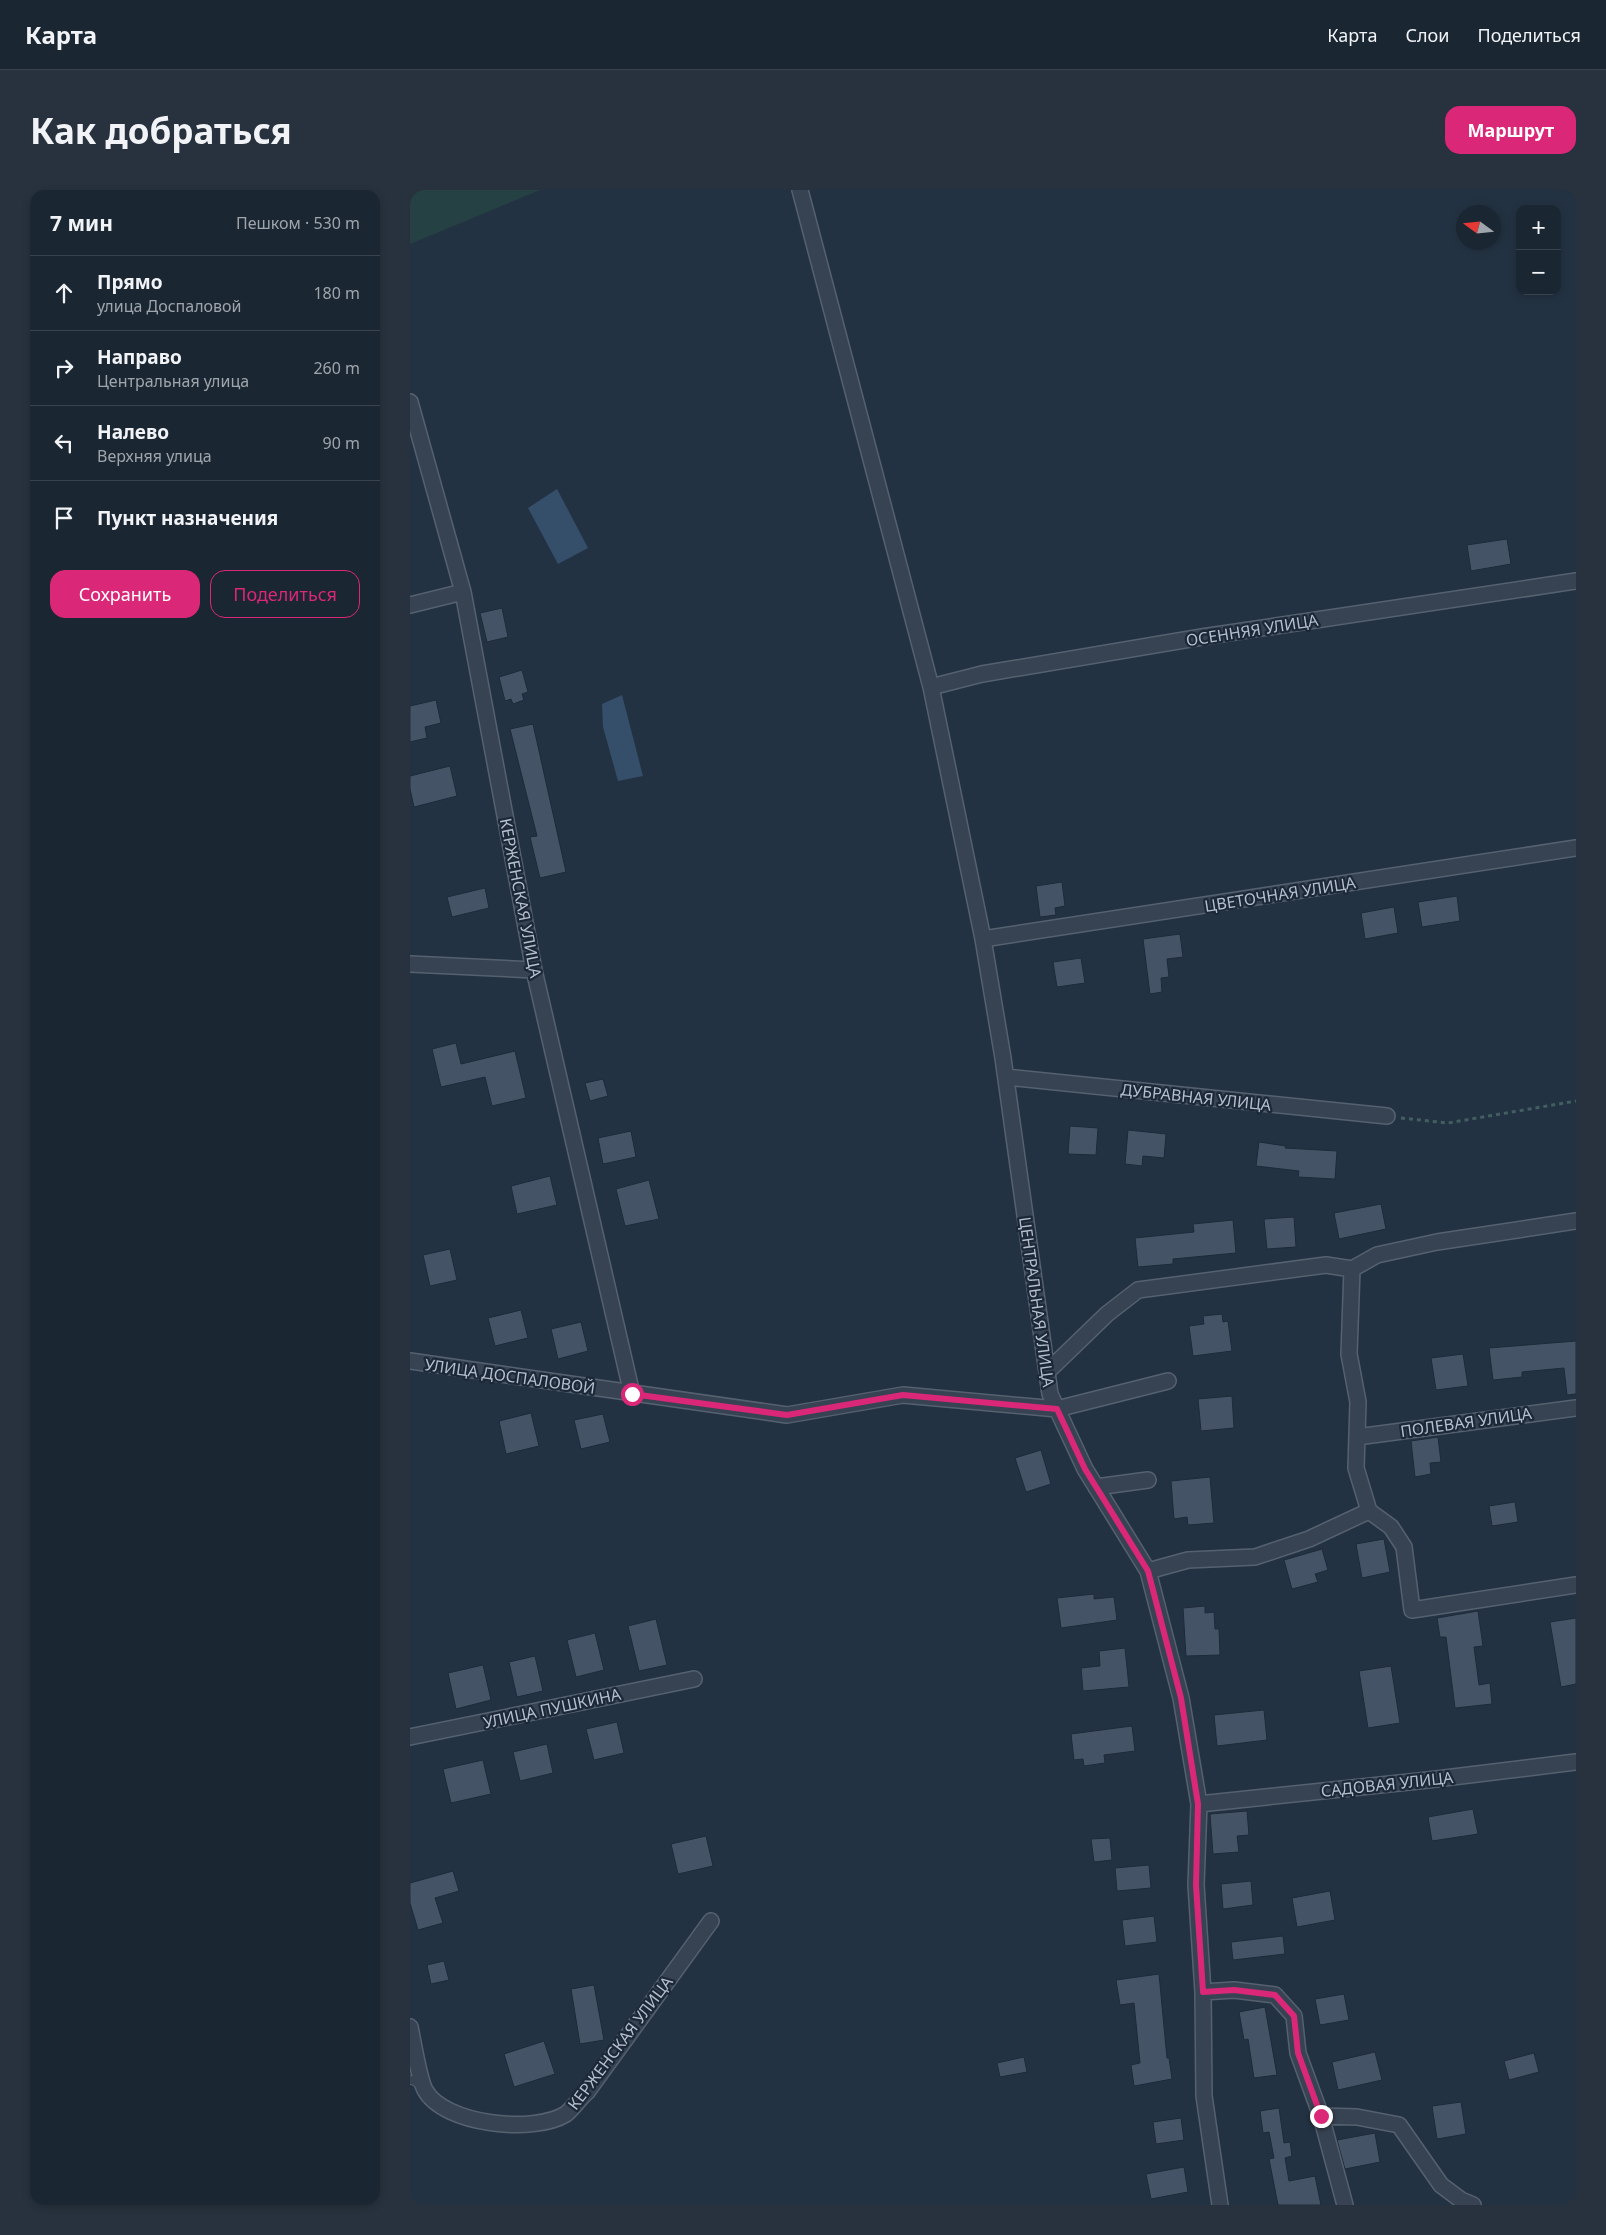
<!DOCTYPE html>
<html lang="ru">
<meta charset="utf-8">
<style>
:root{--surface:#1a2632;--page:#27323e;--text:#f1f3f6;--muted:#9fa5ac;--line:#38434d;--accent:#db2777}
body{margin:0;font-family:"Noto Sans",sans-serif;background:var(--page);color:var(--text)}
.controls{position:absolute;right:15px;top:15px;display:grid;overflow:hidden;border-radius:10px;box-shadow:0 2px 8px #0003}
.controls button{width:45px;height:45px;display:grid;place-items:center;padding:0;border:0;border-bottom:1px solid var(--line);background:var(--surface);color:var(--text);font:25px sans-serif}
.compass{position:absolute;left:1046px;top:15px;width:45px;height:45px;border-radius:50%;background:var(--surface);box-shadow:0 2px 8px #0003;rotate:285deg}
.stop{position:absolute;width:15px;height:15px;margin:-11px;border:4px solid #db2777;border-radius:50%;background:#fff}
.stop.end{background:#db2777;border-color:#fff;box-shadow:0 1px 5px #0008}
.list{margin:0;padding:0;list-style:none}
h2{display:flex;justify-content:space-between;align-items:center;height:65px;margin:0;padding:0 20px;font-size:21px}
h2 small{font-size:16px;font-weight:400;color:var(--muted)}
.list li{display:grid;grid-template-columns:32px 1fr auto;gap:15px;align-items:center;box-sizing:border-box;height:75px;padding:0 20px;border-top:1px solid var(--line)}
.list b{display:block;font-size:19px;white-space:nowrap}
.list p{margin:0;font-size:16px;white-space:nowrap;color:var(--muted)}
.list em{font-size:16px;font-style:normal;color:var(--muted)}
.actions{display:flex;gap:10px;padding:15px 20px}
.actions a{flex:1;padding:11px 0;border:1px solid var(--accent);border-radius:15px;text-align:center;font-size:18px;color:var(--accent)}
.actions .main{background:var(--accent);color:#fff}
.icon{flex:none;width:28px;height:28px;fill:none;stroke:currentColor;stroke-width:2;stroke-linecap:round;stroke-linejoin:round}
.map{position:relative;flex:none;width:1166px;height:2015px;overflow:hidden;border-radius:15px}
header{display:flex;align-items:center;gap:30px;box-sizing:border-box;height:70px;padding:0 25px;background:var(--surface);border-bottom:1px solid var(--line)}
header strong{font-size:24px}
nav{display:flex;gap:28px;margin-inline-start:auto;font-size:18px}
.intro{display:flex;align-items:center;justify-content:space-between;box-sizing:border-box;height:120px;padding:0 30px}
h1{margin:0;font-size:35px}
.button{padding:12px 22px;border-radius:15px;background:var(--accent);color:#fff;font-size:18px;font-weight:700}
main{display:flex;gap:30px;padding:0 30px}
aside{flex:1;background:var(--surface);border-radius:15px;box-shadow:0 2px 8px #0003}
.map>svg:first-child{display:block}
.green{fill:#254143}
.water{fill:#354e6a}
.building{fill:#445466;stroke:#1e2a39}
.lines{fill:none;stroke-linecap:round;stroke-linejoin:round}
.service-casing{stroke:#55616f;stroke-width:10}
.minor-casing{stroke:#55616f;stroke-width:18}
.path{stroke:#435e60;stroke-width:3;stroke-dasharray:4 4;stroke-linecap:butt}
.service{stroke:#374352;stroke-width:8}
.minor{stroke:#374352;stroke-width:15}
.route{stroke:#db2777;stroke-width:6}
.labels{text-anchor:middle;stroke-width:4.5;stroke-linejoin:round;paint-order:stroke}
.street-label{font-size:16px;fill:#b4becc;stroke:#1c2837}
</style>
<header>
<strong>Карта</strong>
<nav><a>Карта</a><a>Слои</a><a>Поделиться</a></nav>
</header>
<div class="intro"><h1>Как добраться</h1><a class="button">Маршрут</a></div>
<main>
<aside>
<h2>7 мин<small>Пешком · 530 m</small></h2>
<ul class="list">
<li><svg class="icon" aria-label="ahead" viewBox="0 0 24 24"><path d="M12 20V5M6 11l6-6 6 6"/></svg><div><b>Прямо</b><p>улица Доспаловой</p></div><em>180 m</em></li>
<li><svg class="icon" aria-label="right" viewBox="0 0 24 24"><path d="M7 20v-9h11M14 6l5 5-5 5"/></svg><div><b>Направо</b><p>Центральная улица</p></div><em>260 m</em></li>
<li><svg class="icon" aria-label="left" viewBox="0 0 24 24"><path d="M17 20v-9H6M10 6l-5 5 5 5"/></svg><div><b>Налево</b><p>Верхняя улица</p></div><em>90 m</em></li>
<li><svg class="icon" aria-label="arrive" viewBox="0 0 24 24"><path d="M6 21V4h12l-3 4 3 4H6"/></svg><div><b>Пункт назначения</b></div></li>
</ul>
<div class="actions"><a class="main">Сохранить</a><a>Поделиться</a></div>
</aside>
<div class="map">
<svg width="1166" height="2015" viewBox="0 0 1166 2015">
<rect width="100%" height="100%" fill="#233242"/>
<path class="green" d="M0,0H130L0,54Z"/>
<path class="water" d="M147,299L178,358L148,374L118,318Z
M212,505L233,586L208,591L193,537L192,514Z"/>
<path class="building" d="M1097,349L1101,374L1061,381L1057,355Z
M92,418L98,447L77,452L70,423Z
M112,480L118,502L112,504L114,510L103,514L101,509L95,511L89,487Z
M26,510L31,533L15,537L17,548L0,552V516Z
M123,534L156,682L130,688L120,647L127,646L100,539Z
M40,576L47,606L4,617L0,599V586Z
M652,692L655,716L645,718L646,725L630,727L626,696Z
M75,698L79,718L42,727L37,707Z
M1047,706L1050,731L1012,737L1008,712Z
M984,717L988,743L955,749L951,723Z
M770,744L773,767L757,769L759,787L751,788L752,802L740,804L733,749Z
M671,768L675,793L647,797L643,772Z
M46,853L51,874L105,861L116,908L82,916L75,887L31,897L22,859Z
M193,889L198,906L180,911L175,893Z
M660,936L688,938L686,965L658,964Z
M718,940L756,944L754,968L733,966L732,976L715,974Z
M221,941L226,967L193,974L188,948Z
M849,952L876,956L875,958L927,961L925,989L888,987L889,981L846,976Z
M140,986L147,1015L107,1024L101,996Z
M239,990L249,1029L215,1036L206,999Z
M971,1014L976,1039L929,1049L924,1023Z
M884,1027L886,1057L857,1059L854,1029Z
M823,1030L826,1063L763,1069V1074L728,1077L725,1048L784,1042L783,1034Z
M40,1059L47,1090L20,1096L13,1065Z
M111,1120L118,1148L85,1156L78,1128Z
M812,1124L813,1132L818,1131L822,1161L783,1166L779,1136L794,1134L793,1126Z
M171,1132L178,1161L148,1169L141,1139Z
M1166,1151V1204L1157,1205L1154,1178L1112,1182V1187L1083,1190L1079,1158Z
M1053,1164L1058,1196L1026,1200L1021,1168Z
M822,1206L824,1238L791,1241L788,1209Z
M121,1223L129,1256L96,1264L89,1231Z
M193,1224L200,1252L171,1259L164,1230Z
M1028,1247L1031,1272L1020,1273L1021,1284L1005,1287L1001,1251Z
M631,1260L641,1294L616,1302L605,1268Z
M800,1287L804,1333L778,1335L777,1327L764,1329L761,1291Z
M1105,1312L1108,1332L1082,1336L1079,1316Z
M974,1349L980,1382L952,1388L946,1354Z
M912,1359L918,1380L905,1384L908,1392L882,1399L874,1370Z
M684,1404V1409L704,1407L707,1430L651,1438L647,1408Z
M795,1416V1423L804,1422L805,1439H809L810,1465L776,1466L773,1418Z
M1068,1421L1073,1456L1064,1457L1069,1495L1080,1493L1082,1514L1045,1518L1036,1447H1030L1027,1428Z
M1166,1428V1494L1151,1497L1140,1432Z
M246,1429L257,1475L229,1481L218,1436Z
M185,1443L194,1480L166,1487L157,1450Z
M715,1458L719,1497L673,1501L671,1478L690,1476L689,1461Z
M125,1466L133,1501L107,1507L99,1472Z
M73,1475L81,1510L46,1519L38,1483Z
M981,1476L990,1533L958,1538L949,1481Z
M854,1520L857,1550L807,1556L804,1525Z
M207,1532L214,1563L184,1570L176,1539Z
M722,1536L725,1561L694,1565L695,1573L674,1576L673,1569L664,1570L661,1544Z
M137,1554L143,1583L110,1591L103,1562Z
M73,1570L81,1604L41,1613L33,1579Z
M1063,1619L1068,1644L1022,1651L1018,1627Z
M837,1621L839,1645L827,1646L829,1662L803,1664L800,1624Z
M296,1646L303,1676L268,1684L261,1654Z
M700,1648L702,1670L684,1672L681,1649Z
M739,1675L741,1698L707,1701L705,1678Z
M43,1681L49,1701L25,1708L33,1733L8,1740L0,1713V1693Z
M841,1691L843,1715L813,1719L811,1694Z
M920,1701L925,1730L887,1737L882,1708Z
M744,1726L747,1752L715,1756L712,1730Z
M873,1746L875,1764L823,1770L821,1752Z
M34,1771L39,1790L21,1794L17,1775Z
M749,1784L757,1868H759L762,1889L724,1896L721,1875L730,1873L724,1813L710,1815L706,1790Z
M184,1795L194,1850L170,1854L161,1799Z
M934,1804L939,1830L910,1835L905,1809Z
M855,1817L867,1885L844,1888L838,1849L834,1850L829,1822Z
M134,1851L145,1884L104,1897L94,1864Z
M965,1862L972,1890L928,1900L922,1872Z
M1124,1863L1129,1882L1099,1890L1094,1871Z
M614,1867L617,1882L590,1887L587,1873Z
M1051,1912L1056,1944L1027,1949L1022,1916Z
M869,1918L874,1953L880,1952L882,1966L875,1968L879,1991L905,1986L911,2015H868L859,1969L864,1968L859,1942L853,1943L850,1921Z
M771,1928L774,1950L746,1954L743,1932Z
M965,1943L970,1972L935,1979L927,1950Z
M774,1977L778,2002L741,2009L736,1984Z"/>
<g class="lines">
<defs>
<path id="service" d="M0,1890L5,1891L12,1897"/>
<path id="minor" d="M390,0L521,497L573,749L593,868L640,1204L675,1279L738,1381L771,1508L789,1614L786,1695L793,1802L794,1906L810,2015
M0,212L53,402L124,780L222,1204
M0,415L53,402
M521,497L572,484L792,447L1166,391
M573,749L1166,658
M0,774L124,780
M596,887L977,926
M942,1079L967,1065L1027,1052L1166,1031
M0,1171L377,1225L493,1205L647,1219L758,1191
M637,1182L697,1124L728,1100L916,1075L942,1079L939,1164L948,1212L946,1278L959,1321L899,1349L845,1367L778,1370L738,1381
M947,1247L1166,1218
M686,1297L738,1290
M959,1321L981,1337L994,1357L1002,1420L1166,1395
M0,1547L284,1489
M789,1614L1018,1590L1166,1572
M793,1802L824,1800L865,1805L884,1826L888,1863L911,1926L935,2015
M0,1837C3,1851 9,1889 15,1900C34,1935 124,1944 156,1924C163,1918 170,1908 177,1902L301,1731
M911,1926L947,1927L989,1935L1031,1995L1051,2010L1063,2015"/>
</defs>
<use href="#service" class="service-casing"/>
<use href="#minor" class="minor-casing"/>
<path class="path" d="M991,928L1038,933L1166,911"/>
<use href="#service" class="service"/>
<use href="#minor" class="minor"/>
</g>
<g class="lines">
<path class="route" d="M222,1204L377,1225L493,1205L647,1219L675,1279L738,1381L771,1508L788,1614L786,1695L793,1802L824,1800L865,1805L884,1826L888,1863L911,1926"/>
</g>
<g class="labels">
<g class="street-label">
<text transform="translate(842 440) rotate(-9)" y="6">ОСЕННЯЯ УЛИЦА</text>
<text transform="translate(870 704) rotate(-9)" y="6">ЦВЕТОЧНАЯ УЛИЦА</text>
<text transform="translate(111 708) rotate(79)" y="6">КЕРЖЕНСКАЯ УЛИЦА</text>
<text transform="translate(786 907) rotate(6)" y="6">ДУБРАВНАЯ УЛИЦА</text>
<text transform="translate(627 1112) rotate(82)" y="6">ЦЕНТРАЛЬНАЯ УЛИЦА</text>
<text transform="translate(100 1186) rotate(8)" y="6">УЛИЦА ДОСПАЛОВОЙ</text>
<text transform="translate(1056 1232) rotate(-8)" y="6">ПОЛЕВАЯ УЛИЦА</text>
<text transform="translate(142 1518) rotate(-12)" y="6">УЛИЦА ПУШКИНА</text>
<text transform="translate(977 1594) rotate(-6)" y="6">САДОВАЯ УЛИЦА</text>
<text transform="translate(210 1853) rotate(-53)" y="6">КЕРЖЕНСКАЯ УЛИЦА</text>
</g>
</g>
</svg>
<div class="controls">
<button>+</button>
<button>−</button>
</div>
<svg class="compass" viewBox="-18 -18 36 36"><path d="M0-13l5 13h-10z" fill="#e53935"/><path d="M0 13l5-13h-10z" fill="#9fa5ac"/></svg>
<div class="stop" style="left:222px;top:1204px"></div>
<div class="stop end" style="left:911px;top:1926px"></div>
</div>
</main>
